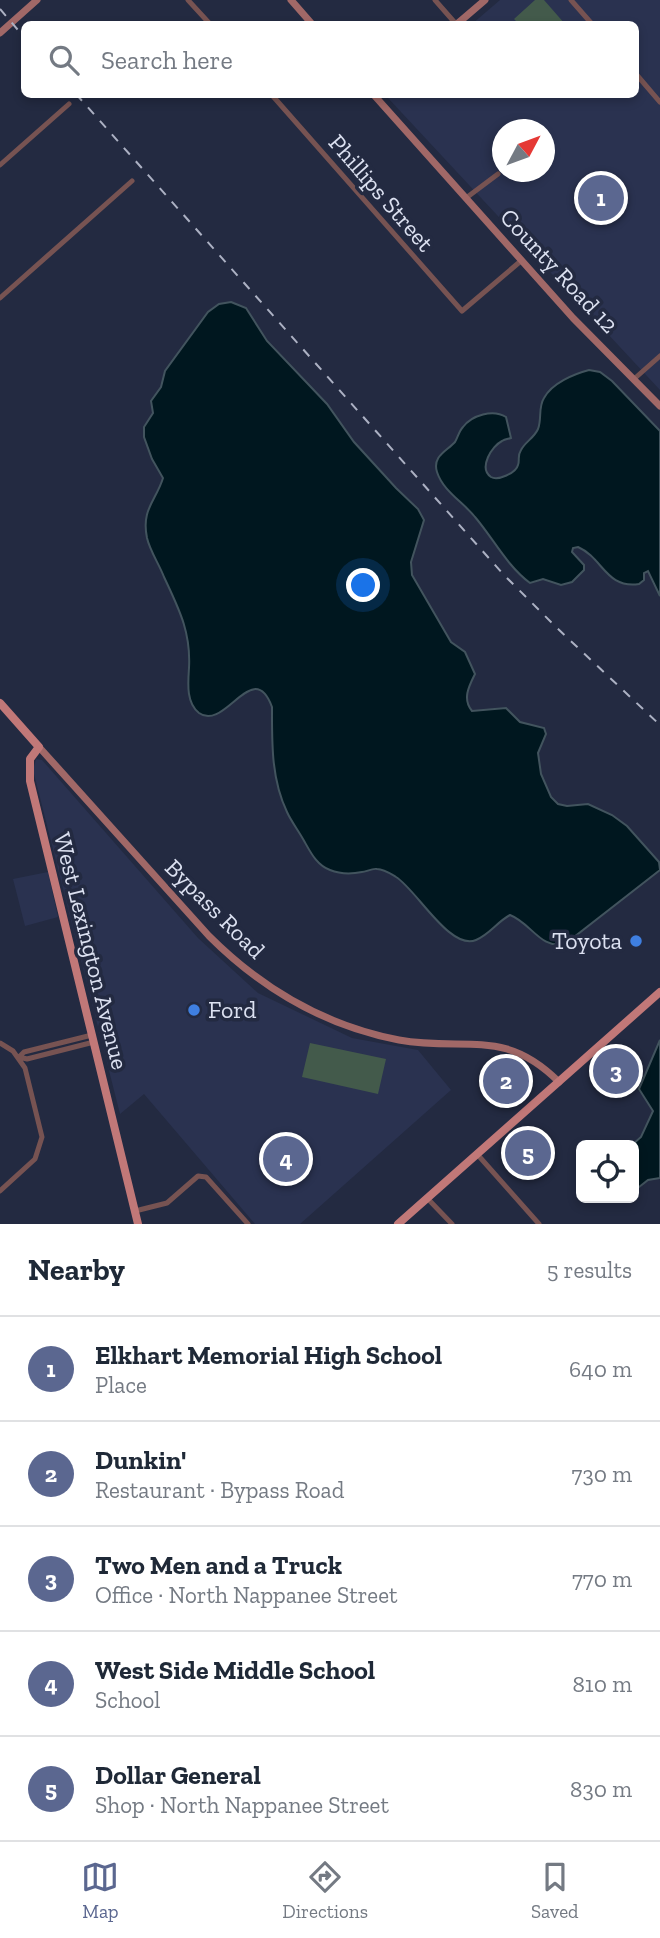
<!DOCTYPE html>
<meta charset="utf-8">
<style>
:root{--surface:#fff;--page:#f2f2f3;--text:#1f2937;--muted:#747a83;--line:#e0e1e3;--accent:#5b6790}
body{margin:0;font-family:"Zilla Slab",serif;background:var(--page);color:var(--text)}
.controls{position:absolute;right:21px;bottom:21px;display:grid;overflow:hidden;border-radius:10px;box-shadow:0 4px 10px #0003}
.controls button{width:63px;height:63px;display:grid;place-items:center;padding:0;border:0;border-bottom:2px solid var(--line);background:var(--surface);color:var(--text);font:35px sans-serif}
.compass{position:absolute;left:492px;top:119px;width:63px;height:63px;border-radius:50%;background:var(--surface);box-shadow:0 4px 10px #0003;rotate:49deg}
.you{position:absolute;left:364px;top:586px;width:24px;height:24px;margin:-18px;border:5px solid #fff;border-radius:50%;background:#1a73e8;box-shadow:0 0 0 10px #1a73e833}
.badge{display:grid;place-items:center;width:46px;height:46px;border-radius:50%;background:var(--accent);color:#fff;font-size:23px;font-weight:700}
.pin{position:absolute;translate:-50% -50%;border:4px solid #fff;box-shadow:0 2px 7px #0006}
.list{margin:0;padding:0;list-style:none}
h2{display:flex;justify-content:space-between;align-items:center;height:91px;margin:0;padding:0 28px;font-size:30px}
h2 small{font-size:23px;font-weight:400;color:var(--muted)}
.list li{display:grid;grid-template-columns:46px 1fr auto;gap:21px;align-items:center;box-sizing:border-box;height:105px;padding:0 28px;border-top:2px solid var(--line)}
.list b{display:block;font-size:26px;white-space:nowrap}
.list p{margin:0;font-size:23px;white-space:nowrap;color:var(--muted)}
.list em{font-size:23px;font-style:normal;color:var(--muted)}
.icon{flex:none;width:38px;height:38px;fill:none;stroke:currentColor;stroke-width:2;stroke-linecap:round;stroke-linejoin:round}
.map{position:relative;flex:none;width:660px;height:1224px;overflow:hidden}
.search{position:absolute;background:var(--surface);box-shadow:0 4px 10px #0003;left:21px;right:21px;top:21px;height:77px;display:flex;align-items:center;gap:18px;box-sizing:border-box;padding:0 24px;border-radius:10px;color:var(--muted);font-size:26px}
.sheet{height:616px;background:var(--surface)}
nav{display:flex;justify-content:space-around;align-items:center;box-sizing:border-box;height:98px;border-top:2px solid var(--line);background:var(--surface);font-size:19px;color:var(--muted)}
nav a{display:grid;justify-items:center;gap:4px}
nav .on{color:var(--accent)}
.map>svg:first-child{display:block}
.built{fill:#2a3250;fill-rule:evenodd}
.green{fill:#435a4b}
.water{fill:#00171f;stroke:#42545e;stroke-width:2}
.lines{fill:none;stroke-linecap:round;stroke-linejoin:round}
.street{stroke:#775352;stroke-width:5}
.secondary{stroke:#a16867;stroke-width:7}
.primary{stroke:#c17878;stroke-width:8}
.rail{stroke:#acb1c3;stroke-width:2;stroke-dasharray:9 9;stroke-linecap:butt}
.shop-dot{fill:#3f7fe0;stroke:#232a41;stroke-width:2.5}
.labels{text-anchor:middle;stroke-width:7;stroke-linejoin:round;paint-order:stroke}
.street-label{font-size:24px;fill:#dce1f1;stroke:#232a41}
.poi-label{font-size:24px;fill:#dce1f1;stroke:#232a41;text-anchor:end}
</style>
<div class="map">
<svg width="660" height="1224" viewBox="0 0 660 1224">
<rect width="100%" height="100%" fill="#232a41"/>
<path class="built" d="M500,0H660V390L388,98L393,94H636V24H472ZM503,130H544V172H503Z
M36,759L42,760L198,938L258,993L352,1038L418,1050L451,1090L300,1224H255L144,1094L120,1114L33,770Z
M48,872L58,917L25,926L13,879Z"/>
<path class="green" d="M535,0H544L565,24H519L514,19Z
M310,1043L386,1059L378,1094L302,1077Z"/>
<path class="water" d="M231,302L246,308L267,341L327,404L354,442L396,488L418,509L424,520L411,562L412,575L451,642L465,652L475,674C469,686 462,699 472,711L506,708L520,722L544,728L546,734L538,753L541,774L551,797L558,804L567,806L588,804L612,815L627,826L659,862L660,870L565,944C541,950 531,923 510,915C497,922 490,934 476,940C450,951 416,889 396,877C391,874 384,869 377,869C372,868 366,872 362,872C352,874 340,874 330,870C316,865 310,851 303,839C298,830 291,821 287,812C271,779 272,742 272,707C253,656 225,732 199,713C186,703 188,683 189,668C191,632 179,609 164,577C159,564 150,551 147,538C141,509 156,501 163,478L152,459L144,437V427L153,413L151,401L161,387L165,371L208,312L219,304Z
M589,370L600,372L612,381L660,431V596L648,571L644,573V580L639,584C606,589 603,558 578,547L573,548L572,552L584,565V570L572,582L561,585L543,579L530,583C507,566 493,538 475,517C463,502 443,491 437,472C432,456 447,451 455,442C458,437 459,431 463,427C472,415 493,409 506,417L511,438C508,439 505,439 502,441C492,446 478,468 491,477C498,481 516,473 518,465C520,460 517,456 521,450C525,442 534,438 538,429C542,419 538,407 544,398C552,383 574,374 589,370Z
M660,1040V1178L648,1180L634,1191V1145H632L641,1137L653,1111L639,1089Z"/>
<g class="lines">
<path class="street" d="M188,0L210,24
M435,0L456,24
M571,0L592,24
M636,74L660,102
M271,94L462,311L522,260
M0,165L69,104
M466,198L498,174
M0,298L132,181
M634,379L660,356
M92,1035L24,1052L19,1057L27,1059L94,1042
M0,1043L13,1051L25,1068L42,1137L35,1159L0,1191
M477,1154L539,1224
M427,1198L452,1224
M135,1211L167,1203L198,1176L206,1177L248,1224"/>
<path class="secondary" d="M291,0L312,24
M457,24L485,0
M0,33L37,0
M373,94L573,318L660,406
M39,747L209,936C262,989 326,1026 399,1040C466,1052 504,1027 559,1082"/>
<path class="primary" d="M0,703L39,747L30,759V781L138,1224
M398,1224L660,992"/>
<path class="rail" d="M0,9L24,37
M76,94L503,574L557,628L660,725"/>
</g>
<g class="shop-dot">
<circle cx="636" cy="941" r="7"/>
<circle cx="194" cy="1010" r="7"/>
</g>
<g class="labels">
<g class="street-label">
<text transform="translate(381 193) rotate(49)" y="8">Phillips Street</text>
<text transform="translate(559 271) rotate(47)" y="8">County Road 12</text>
<text transform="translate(215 909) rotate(45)" y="8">Bypass Road</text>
<text transform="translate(91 951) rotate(76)" y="8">West Lexington Avenue</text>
</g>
<g class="poi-label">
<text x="622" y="949">Toyota</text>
<text x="208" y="1018" text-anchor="start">Ford</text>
</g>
</g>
</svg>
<div class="controls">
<button><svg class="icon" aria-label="locate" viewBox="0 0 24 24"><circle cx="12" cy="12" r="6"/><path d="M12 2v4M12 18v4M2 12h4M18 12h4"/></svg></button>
</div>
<svg class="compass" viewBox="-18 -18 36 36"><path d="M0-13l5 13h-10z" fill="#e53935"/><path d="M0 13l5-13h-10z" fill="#747a83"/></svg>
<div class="you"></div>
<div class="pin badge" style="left:601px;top:198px">1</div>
<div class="pin badge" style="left:506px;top:1081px">2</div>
<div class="pin badge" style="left:616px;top:1071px">3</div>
<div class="pin badge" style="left:286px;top:1159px">4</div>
<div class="pin badge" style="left:528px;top:1153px">5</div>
<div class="search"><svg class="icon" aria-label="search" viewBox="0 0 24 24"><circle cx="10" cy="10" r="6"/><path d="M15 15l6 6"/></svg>Search here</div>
</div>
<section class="sheet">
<h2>Nearby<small>5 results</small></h2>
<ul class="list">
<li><span class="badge">1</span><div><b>Elkhart Memorial High School</b><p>Place</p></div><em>640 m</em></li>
<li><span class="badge">2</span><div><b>Dunkin'</b><p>Restaurant · Bypass Road</p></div><em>730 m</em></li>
<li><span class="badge">3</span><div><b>Two Men and a Truck</b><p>Office · North Nappanee Street</p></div><em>770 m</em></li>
<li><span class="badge">4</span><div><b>West Side Middle School</b><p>School</p></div><em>810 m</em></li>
<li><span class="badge">5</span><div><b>Dollar General</b><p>Shop · North Nappanee Street</p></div><em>830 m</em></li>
</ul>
</section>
<nav>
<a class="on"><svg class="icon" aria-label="map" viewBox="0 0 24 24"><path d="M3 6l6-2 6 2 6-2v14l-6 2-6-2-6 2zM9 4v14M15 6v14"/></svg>Map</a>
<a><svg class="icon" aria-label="directions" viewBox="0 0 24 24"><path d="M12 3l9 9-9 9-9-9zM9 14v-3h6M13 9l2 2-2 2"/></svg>Directions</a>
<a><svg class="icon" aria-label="saved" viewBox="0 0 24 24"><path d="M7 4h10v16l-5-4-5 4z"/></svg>Saved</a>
</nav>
